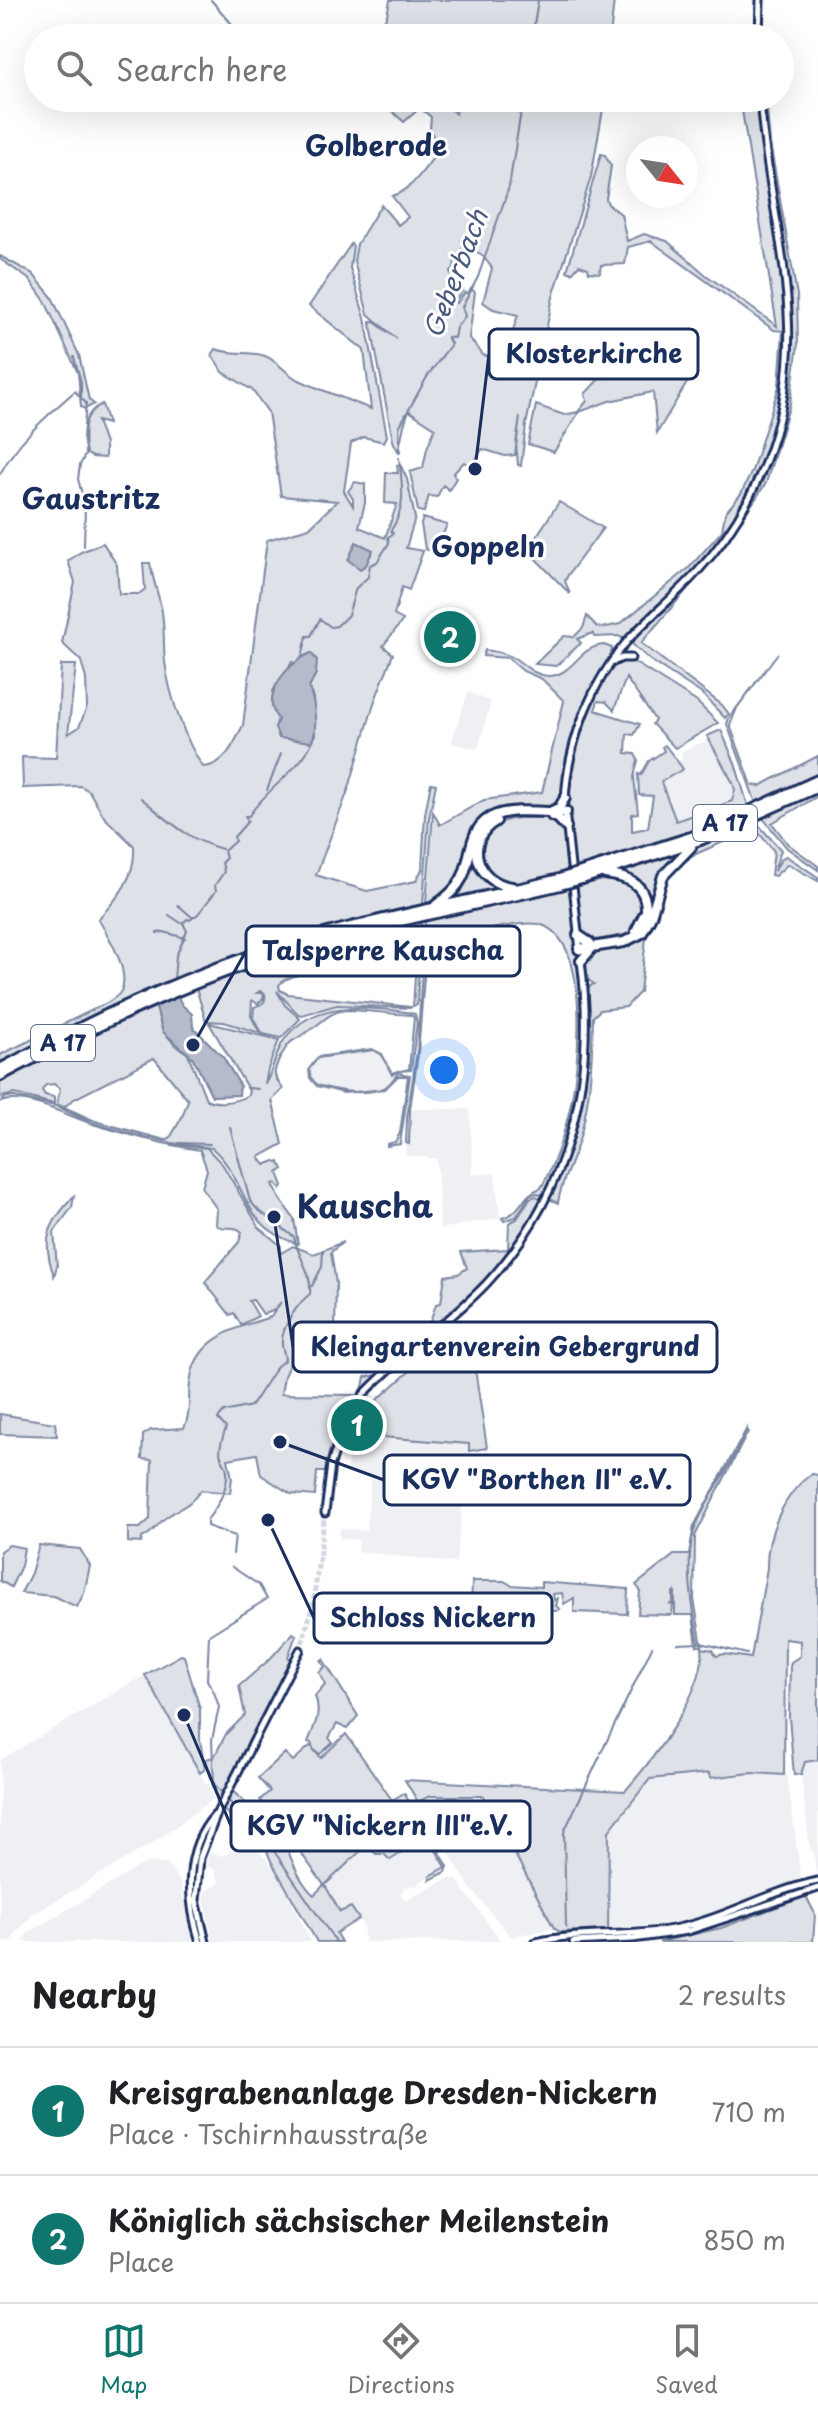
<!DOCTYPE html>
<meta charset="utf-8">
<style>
:root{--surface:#fff;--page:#f2f2f2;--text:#202124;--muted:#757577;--line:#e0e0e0;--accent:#0f766e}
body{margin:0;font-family:"Playpen Sans",sans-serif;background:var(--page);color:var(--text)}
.compass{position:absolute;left:626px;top:136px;width:72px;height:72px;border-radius:50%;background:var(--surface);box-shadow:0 8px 32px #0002;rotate:120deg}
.you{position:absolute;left:444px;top:1070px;width:28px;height:28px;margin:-20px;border:6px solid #fff;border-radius:50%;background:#1a73e8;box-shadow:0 0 0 12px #1a73e833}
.badge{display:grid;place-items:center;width:52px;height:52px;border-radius:50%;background:var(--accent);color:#fff;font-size:26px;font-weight:700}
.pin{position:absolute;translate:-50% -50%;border:4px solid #fff;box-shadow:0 2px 8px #0006}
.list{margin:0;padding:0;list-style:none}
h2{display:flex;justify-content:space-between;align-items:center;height:104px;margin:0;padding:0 32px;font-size:34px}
h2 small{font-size:26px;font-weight:400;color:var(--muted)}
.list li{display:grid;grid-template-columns:52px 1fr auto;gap:24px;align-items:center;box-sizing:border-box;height:128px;padding:0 32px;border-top:2px solid var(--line)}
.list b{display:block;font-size:30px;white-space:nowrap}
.list p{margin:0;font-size:26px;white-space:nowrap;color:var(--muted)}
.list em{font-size:26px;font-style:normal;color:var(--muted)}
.icon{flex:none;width:44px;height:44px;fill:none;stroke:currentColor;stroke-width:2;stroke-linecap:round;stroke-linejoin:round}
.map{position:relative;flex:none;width:818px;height:1942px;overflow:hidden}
.search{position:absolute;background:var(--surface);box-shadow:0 8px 32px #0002;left:24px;right:24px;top:24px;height:88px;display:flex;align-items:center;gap:20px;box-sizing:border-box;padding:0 28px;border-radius:44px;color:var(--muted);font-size:30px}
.sheet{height:360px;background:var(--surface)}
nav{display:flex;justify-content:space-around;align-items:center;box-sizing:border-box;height:112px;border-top:2px solid var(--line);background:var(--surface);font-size:22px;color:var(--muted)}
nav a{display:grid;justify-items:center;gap:4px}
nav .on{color:var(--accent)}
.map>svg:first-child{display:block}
.built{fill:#eff0f4}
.green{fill:#dee1e7;stroke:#7c88a2;stroke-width:2;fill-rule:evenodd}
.water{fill:#b5bbca;stroke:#77839f;stroke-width:2}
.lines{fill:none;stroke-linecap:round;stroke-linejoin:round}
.stream{stroke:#77839f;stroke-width:2}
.secondary-tunnel{stroke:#d1d5df;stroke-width:5;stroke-dasharray:5 2.5;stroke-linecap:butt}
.secondary-casing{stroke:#1b2f5e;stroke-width:11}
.motorway-casing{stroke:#1b2f5e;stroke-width:14}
.secondary{stroke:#fff;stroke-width:5}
.motorway{stroke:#fff;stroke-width:8}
.motorway-bridge-casing{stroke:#1b2f5e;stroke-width:14;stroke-linecap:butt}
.motorway-bridge{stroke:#fff;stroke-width:8}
.labels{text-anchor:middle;stroke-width:6;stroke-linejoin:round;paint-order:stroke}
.shield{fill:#fff;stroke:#5f6d8e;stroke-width:2}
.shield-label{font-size:22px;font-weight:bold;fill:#1b2f5e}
.water-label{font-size:26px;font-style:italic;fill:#49597e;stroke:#fff}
.quarter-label{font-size:28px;font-weight:bold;fill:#1b2f5e;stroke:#fff}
.district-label{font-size:32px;font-weight:bold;fill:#1b2f5e;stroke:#fff}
.leader{fill:none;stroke:#1b2f5e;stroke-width:3}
.callout-dot{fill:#1b2f5e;stroke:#fff;stroke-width:3}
.callout{fill:#fff;stroke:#1b2f5e;stroke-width:3}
.callout-label{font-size:26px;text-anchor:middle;font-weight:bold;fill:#1b2f5e}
</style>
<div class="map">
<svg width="818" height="1942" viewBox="0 0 818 1942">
<rect width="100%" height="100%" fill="#fff"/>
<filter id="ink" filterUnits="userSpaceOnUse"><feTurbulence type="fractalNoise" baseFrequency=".0125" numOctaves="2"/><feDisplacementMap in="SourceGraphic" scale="16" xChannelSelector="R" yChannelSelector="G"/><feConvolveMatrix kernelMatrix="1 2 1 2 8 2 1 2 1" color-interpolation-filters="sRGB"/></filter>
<g filter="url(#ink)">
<path class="built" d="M468,692L491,702L478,749L451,743Z
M708,740L733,783L735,794L730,802L676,821L661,782L683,769L678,762L682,759V751Z
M374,1050L382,1055L394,1077L385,1088L345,1093L320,1087L311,1078L309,1069L318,1058Z
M410,1109H470L473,1175L495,1173L500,1218L440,1229L437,1159L405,1155L406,1143H409Z
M352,1435L469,1444L456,1563L357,1551L359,1540L339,1538L340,1528L366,1531L371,1478L346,1474Z
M145,1675L206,1784H209L213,1799L159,1839L32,1915L15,1934L11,1942H0V1760Z
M818,1760V1872H816L814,1853L810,1849L801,1775L805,1762Z
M709,1772L710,1778L751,1773L787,1775L801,1878L718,1912L681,1922L608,1930L609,1831L650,1779Z
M429,1796H484L554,1928L511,1937L469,1886L418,1802Z
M428,1837L446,1867L418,1883L419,1885L404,1887L401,1894L403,1898L407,1900L450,1878L456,1879L501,1941L365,1942L363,1926L351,1907L340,1913L325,1885L367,1845L376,1853L384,1854L390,1860Z
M243,1842H250L277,1872L311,1942H213L203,1892L220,1883L214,1869L206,1866L210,1852L224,1856Z
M147,1862L167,1864L181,1884L193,1942H23L27,1934Z"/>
<path class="green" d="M390,0H614L610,38H375L387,15Z
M377,98H438L456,114L459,98H605L591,177L553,297L526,425L521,466L518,465L516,443L520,417L515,455L505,456L482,449L472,466L464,462L453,474L456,478L449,490L443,485L437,497L429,496L424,512L418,511L410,472L423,468L427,448L435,428L409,411C402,426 403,436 398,451L393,441L370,321H373L397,339L368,314L354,261L357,244L381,205L398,225L408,217L392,196C412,191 426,166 439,150L430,129L431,117L420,108L404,122ZM465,245L482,255L492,268L483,302L493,309L518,315L503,360L483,355L469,338L475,292L471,289L468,294L465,292L457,303H454L463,290L450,272L454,268L455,258Z
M740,98H758C761,159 776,218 784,278C796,371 775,468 718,543C691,579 656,606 625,639L618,636L595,637L593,633L577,639L581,643L556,666L535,664L564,636L574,637L583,628L587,616L597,627L602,628L620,624L689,568L722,531L725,513L741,494L752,471L779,386L783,331L774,330L651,241L628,247L625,264L601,265L600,273L589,272L588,268L579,265L572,273L567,271L601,154L605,155L611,166L606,199L608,204L621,214L627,241L644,234L667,241L706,275L777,326Z
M762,98H766L770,143L797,295L798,344L790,404L766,483L723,548L641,643L722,705L729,714L725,718L702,694L650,660L631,643C645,620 672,601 691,582C711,561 727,538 743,514C818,374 775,246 762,98Z
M351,244L353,246L350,268L365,318L387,436L384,442L364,437L351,443L344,491L353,506V499L348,491L355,482L365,484V503L359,527L385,538L397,504L385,503L386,473H398L397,465L400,464L407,479L415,518L406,548L423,551L409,590L402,587L394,615L403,620L383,646L393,654L374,703L349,788L316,875L367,891L416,881L422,869L425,814L431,783L436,784L429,818L423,904C275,935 134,992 0,1065V1055L107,1003C111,1000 119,996 121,991C131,972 108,935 98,919C118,898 136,877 134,846L104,817L89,791L80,786L23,788L22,757L56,758L61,665H76L68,734L79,727L87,707L86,679L81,661L62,643L75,582L68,561L81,552L103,543L117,565L119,594H139L145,589L143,563H150C153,579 157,591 161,606C165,624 163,644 165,662C169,694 185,741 203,767C225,766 235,742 243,725L267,540L309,528L337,501L281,496L268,412L252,390L223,372L212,355L216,349C233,356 249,350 265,356C276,360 285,372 295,378C320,390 346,399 371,409L364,350L309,306ZM292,662L316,673L309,688L313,698L315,736L275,728L278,719L273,691Z
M0,256L33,274L52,297L79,355L89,400L94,404L85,409L81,407L78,373L45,301L30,280L0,259Z
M628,350L694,371L657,433L653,392L609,401L579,412L554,452L528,444L536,405L564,415L578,412L587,401L585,394L599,379L629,371Z
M102,404L108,424L97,421L105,444V458L92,457L85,453C84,432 81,414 102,404Z
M559,502L603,528L568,575L565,581L570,594L534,557L532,543Z
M423,518L447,525L435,552L425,549L421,524Z
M604,645L612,648C613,659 591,690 585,703C576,724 569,748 565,770C562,782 563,795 558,807L489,817C474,849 462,891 426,903L433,812L440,825L484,800L542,792L564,701L542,679L523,671L508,658L483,656L485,650C495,652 507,653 516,659C527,667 535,676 550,676C574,674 579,646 604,645Z
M778,653L737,708L730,725L752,785L760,786L818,756V777L757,806L727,724L729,718Z
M629,659L697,702L718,723L675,748L652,724L655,720L626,678L614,710L606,702L598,701L595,710L640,724L634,735L627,734L626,753L635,754L638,760L634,777L638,813L632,814V831L648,828L653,796L639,795L638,774L641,775L649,761L664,751L662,747L665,745L683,769L661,782L676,821L732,801L735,790L733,783L707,736L721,730L735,763L749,809L658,844L573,870C567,799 565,753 600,689C607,676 613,662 629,659Z
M818,791V796L772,823L788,844L818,866V870L787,848L763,818Z
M510,814C468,828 461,864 501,889L445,901C452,895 458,889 462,882C479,851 464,821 510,814Z
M518,818H555L563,828L567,871C551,875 530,886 512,884C465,877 470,823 518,818Z
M756,822L781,850L774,871L782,858L786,856L818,877V881L788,864L775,876L771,875L774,851L759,833L751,830L698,853L676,867L663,887L655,921L646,938L640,992L626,1007L600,1010L593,1017C592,1058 591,1097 580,1137C574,1159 561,1181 558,1203L549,1199L572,1142L588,1063L591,1062L588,1055V991L590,986L594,984L587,979L586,961L592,950L636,939L663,880L687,852Z
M683,851L665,870L645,927L631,936L644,924V891L615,874Z
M615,877L636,886L644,905L634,930L629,934L590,941L581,930L575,887Z
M569,888C582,966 592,1050 572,1127C566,1151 554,1174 545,1197L537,1193L530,1195L516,1217L504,1221L502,1218C521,1214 522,1193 541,1188C555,1163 564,1135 570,1108C579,1067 592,944 542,925C522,918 458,938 434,943L426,951L418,1054L410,1109L409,1144L406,1143L407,1117L417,1052L425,921Z
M421,922L417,1005L413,1006L417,948L332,962L284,980L279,985L280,990L288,994L411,1007L410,1008L337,1005L302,1015L298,1014L277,991L285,1005L300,1019L281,1038L263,1034L253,1018L254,1007C261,1005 267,1003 265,994L260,991L257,993H263L264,998L258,1004L252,1000L251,1016L260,1033L224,1022L206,1021L196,988L301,951L350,937Z
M155,1004L162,1029L174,1044L188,1054L206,1099C217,1105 237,1102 248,1095L249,1091L209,1023L279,1040L268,1069L265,1084C272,1074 275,1053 284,1040C307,1008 342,1006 378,1009C390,1010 403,1011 415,1014L417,1023L411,1070L398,1071L392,1075L382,1055L374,1050L318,1058L309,1069L311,1078L317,1085C337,1091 363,1096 384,1088C390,1085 394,1078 398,1073L410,1075L400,1144L387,1146V1144L395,1142L400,1133L408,1076H398L385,1089L344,1093L317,1086L310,1078L309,1069L318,1057L372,1049L382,1054L392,1073L409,1069L414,1017L410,1015C389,1014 367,1010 346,1010C332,1011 324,1020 313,1028C291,1045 292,1034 278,1062C272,1075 275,1077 283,1089L272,1100L283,1144L259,1157L265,1165L275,1161L279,1162L283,1169L278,1173L283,1186L281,1189L276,1183L273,1184L280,1199L294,1219L298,1244C237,1224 250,1182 212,1148L172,1143L85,1118L57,1104L60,1089L54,1084L46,1085L42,1090L45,1095L54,1097V1104L15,1094L0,1097V1081ZM154,1058L188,1100L182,1117L170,1138L165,1140L95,1121L64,1107L74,1099Z
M6,1097H15L56,1106L90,1122L167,1144L207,1148L223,1165L259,1227L281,1246V1253L293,1246L314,1254L343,1242L331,1252L336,1284L335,1329L321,1326L311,1345L300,1340L284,1376L281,1394L356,1395L329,1452L325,1472H317L315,1496L291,1494L261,1475L257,1454L228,1459L232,1478L230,1493L201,1490C188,1507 184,1505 168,1516C158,1522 154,1533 142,1538L141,1543L128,1542V1528H140L150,1519L152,1460L142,1459L143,1435L151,1430L184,1428C192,1411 187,1395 191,1377C198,1337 238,1327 271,1317L281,1302L273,1311L263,1314L253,1300L249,1301L258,1316L241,1325L234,1313L230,1315L205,1282L239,1242L242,1232C234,1224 225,1231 216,1225L217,1209L202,1188L207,1170L200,1150C164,1145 130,1135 96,1125C69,1117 27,1093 0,1102Z
M74,1196L72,1207L54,1232L57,1266L54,1276C41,1239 48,1224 74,1196Z
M536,1196L543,1200L517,1243L492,1275L460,1307L362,1391L365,1377L377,1375L426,1334L436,1304L441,1303L445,1276L458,1274L467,1268L461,1252L508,1249L509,1223L517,1219L530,1198Z
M454,1332L476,1375L487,1448L469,1451V1444L357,1435L360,1415Z
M0,1414L55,1423L57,1436L0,1434Z
M747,1428L748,1432L695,1536L694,1599L702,1646H697L693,1615H675V1591L673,1592V1604H669L673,1605L672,1615L638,1614L640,1590L636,1585L674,1555H689L694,1526Z
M812,1474L818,1475V1760L805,1762L801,1774L794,1775L789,1717L790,1666L791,1662L800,1656V1641L785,1639L784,1775L751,1773L710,1778L709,1773L650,1779L609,1831L608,1930L560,1932L554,1928L484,1796H430L418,1802L405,1780L625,1791C652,1761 707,1689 702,1648L713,1650L716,1656L724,1654L751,1658L767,1568C766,1536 784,1492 812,1474Z
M9,1545L24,1548L21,1566L11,1587L0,1581V1551Z
M39,1545L80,1549L90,1566L84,1593L77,1607L53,1596L21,1593L31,1573Z
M472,1581H504L511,1585L541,1587V1582L628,1589L627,1614L574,1612V1598L564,1604L562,1593L553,1594L554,1600L558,1598L556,1606L560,1609L557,1611L471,1608Z
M293,1633L296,1635L288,1657L291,1662L228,1787L250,1807L267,1810L260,1800L270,1791L258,1778L285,1753L293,1761L310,1746L313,1748L311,1743L308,1742C314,1727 322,1713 315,1696L325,1684L319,1672L325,1667L321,1661L323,1659L358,1716L347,1729L337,1724L329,1738L333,1743L320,1754L313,1749L321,1758L346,1734L392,1800L404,1793L448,1866L446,1872L430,1880V1876L446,1867L428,1837L390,1860L384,1854H376L367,1845L325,1885L340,1912L351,1907L359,1919L336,1933L341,1942H317L271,1861L261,1836L254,1829L235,1821L218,1805L206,1759L214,1757L226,1734L245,1715L239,1686L270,1659ZM288,1835L324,1885L314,1895C299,1882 292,1860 284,1841Z
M181,1655L184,1656L200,1709V1740L205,1769L200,1773L145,1675Z
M806,1896L815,1914L813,1942H659L721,1928Z"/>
<path class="water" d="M356,542L373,550L366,565L360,569L348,560Z
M311,653L317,660L316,673L309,688C315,703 318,727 312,742L279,738L275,728L278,719C259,695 289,662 311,653Z
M177,995L182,1005L192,1014L193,1027L223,1057L240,1085L239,1095L212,1096L193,1058L163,1032L155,1004Z"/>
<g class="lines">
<path class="stream" d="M211,0L244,38
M532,38L538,0
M74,357L81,382V398L86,403L83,438L86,453L80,465L78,479L85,505L84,546
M400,452L399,427L427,377L451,344L447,337L454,338L456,328L465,316L462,307L478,277L509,187L523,98
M0,474C18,440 47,416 75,391L81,398
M302,657L307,636H311L320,619L331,627L337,626L348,615L356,588L368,577L370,565L377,562L389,543L388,537L393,534L391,530C407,508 402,483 399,458
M267,790L281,754
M141,798C169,821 188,840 222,849
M178,905L192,917
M169,915L181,923
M157,933L164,932L185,938
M174,980L176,956L187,931L183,923L187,919L190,920L198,914L216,891L215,885L224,872L222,862L226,858L224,851L235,841L234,837L248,821L245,816H249C265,789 307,765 313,738
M130,997L173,979
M132,1017L155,1007
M249,1088L258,1089
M230,1127L250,1201L257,1209L294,1237C298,1258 312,1270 310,1294C299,1302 282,1326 282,1341C281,1349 285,1352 285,1360L277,1366L251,1406L224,1412L218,1419L226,1428C223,1436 220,1445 220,1453C221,1460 227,1465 227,1472C228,1489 217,1507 207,1520V1526L235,1536L233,1554
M179,1143L210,1144
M312,1286L322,1267L323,1250
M232,1567L259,1585L267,1599L209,1635L207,1680L214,1692L219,1707L212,1740L214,1784L241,1815L263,1835L336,1942
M701,1643L747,1654
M678,1644L699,1643C693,1611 683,1555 696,1525C711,1492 733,1464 746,1431
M601,1753L652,1647
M566,1927L564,1832L600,1756"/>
<path class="secondary-tunnel" d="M345,1422L363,1395
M300,1650L313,1605L325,1513"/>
<defs>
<path id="secondary" d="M759,38L760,0
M613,662L622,658H631
M565,800C568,741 591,683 629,639C651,615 677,595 698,571C731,535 756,491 771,446C813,323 768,220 760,98
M565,810L580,951
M363,1395C401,1354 448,1324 486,1284C569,1195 597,1079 581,961
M325,1513L331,1464L345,1422
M200,1942C187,1901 183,1850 215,1815
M206,1942L196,1900L200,1858L218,1811L300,1650
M536,1942C582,1931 631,1938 677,1928C726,1918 769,1891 818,1881
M573,1942L633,1939L688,1931L818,1888"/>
<path id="motorway" d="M552,811L559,808L565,798
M552,816L558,818L566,827
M496,821C463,840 476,883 512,887
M581,872L694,836L818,780
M605,874C628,877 647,884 646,911L636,931
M582,879L700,840L818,787
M436,905C446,898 456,890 462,878C473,856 467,825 496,815C517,808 544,813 566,812
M578,935L590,943
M579,949L624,942L642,933L651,916L663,876L691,847
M581,961L592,948
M0,1069C79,1027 159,987 244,958C347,923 454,905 559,879
M0,1076C93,1026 187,982 289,950C378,923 470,907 560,885"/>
</defs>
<use href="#secondary" class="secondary-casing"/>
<use href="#motorway" class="motorway-casing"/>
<use href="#secondary" class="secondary"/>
<use href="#motorway" class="motorway"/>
<defs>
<path id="motorway-bridge" d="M559,879L581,872
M560,885L582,879"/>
</defs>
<use href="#motorway-bridge" class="motorway-bridge-casing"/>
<use href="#motorway-bridge" class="motorway-bridge"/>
</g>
</g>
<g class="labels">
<g class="shield">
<rect x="693" y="805" width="64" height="36" rx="6"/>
<rect x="31" y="1025" width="64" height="36" rx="6"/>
</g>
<g class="shield-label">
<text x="725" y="831">A 17</text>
<text x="63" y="1051">A 17</text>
</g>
<g class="water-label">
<text transform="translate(456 274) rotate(-69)" y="9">Geberbach</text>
</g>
<g class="quarter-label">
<text x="376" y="156">Golberode</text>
<text x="91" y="509">Gaustritz</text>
<text x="488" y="557">Goppeln</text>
</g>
<g class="district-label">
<text x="365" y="1218">Kauscha</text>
</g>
</g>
<path class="leader" d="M475 469L489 354M193 1045L246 951M274 1217L293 1347M280 1442L384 1480M268 1520L314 1618M184 1715L231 1826"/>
<g class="callout-dot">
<circle cx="475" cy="469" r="8"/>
<circle cx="193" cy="1045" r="8"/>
<circle cx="274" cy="1217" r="8"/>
<circle cx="280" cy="1442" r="8"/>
<circle cx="268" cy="1520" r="8"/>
<circle cx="184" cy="1715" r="8"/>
</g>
<g class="callout">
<rect x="489" y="329" width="209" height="50" rx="8"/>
<rect x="246" y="926" width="274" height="50" rx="8"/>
<rect x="293" y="1322" width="424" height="50" rx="8"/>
<rect x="384" y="1455" width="306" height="50" rx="8"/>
<rect x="314" y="1593" width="238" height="50" rx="8"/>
<rect x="231" y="1801" width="299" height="50" rx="8"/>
</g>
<g class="callout-label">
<text x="594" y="363">Klosterkirche</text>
<text x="383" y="960">Talsperre Kauscha</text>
<text x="505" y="1356">Kleingartenverein Gebergrund</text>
<text x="537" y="1489">KGV "Borthen II" e.V.</text>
<text x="433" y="1627">Schloss Nickern</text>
<text x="380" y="1835">KGV "Nickern III"e.V.</text>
</g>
</svg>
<svg class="compass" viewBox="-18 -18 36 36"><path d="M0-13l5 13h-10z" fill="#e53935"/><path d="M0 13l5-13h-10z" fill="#757577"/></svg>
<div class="you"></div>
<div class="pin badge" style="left:357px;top:1425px">1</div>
<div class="pin badge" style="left:450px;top:637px">2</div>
<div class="search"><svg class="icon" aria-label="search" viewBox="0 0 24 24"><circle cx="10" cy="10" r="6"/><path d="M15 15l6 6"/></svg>Search here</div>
</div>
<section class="sheet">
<h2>Nearby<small>2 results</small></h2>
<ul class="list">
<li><span class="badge">1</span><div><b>Kreisgrabenanlage Dresden-Nickern</b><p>Place · Tschirnhausstraße</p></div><em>710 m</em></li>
<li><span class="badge">2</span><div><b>Königlich sächsischer Meilenstein</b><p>Place</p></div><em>850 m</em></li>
</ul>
</section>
<nav>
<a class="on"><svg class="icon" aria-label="map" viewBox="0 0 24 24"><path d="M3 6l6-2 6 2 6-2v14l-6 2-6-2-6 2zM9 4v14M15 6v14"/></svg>Map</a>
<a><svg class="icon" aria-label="directions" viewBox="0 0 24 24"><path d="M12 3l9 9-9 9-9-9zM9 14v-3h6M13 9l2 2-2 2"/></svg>Directions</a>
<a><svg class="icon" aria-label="saved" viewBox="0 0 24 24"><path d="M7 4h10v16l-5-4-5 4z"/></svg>Saved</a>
</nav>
